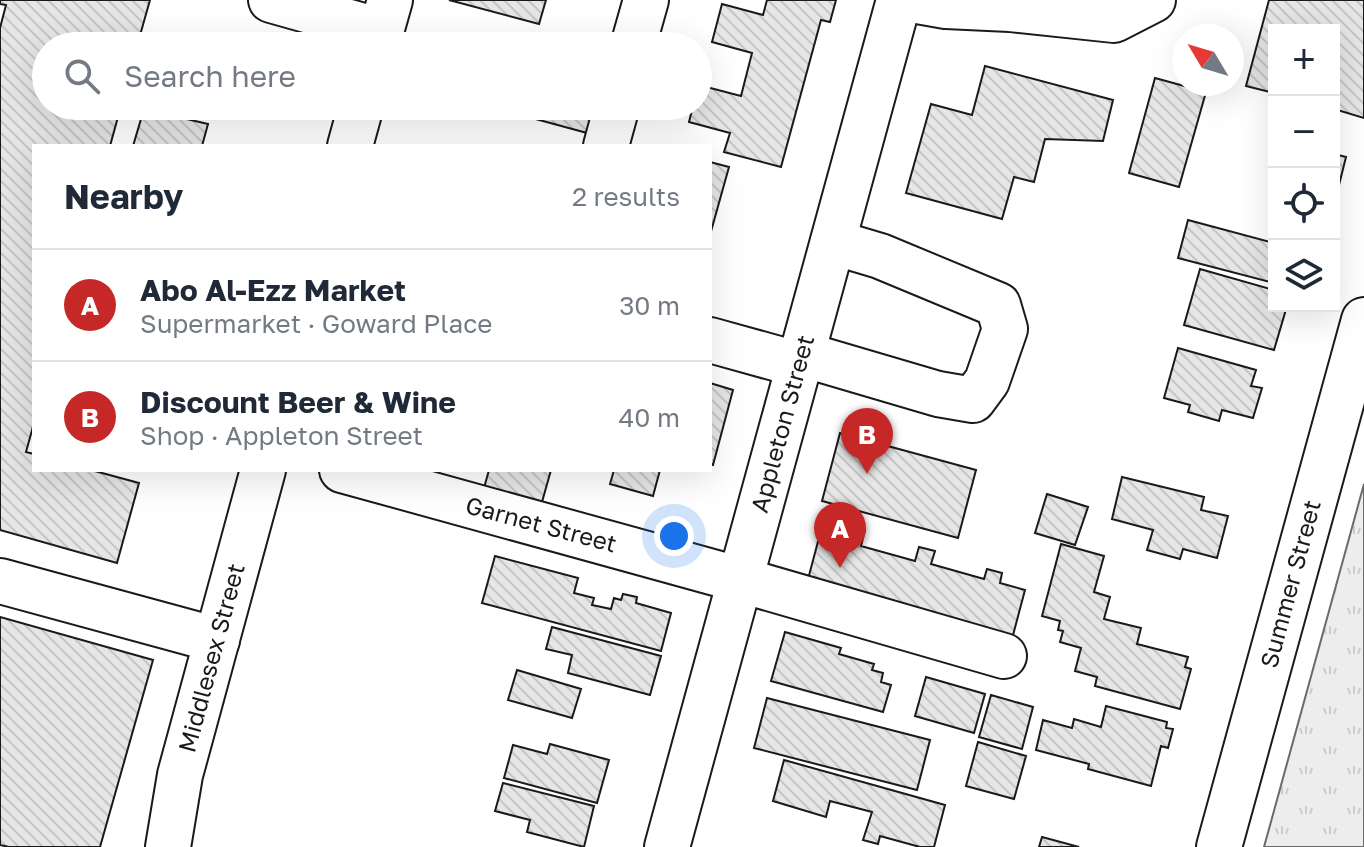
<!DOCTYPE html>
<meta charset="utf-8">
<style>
:root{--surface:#fff;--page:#f2f2f3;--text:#1f2937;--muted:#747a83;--line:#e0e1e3;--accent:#c62828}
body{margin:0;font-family:"Golos Text",sans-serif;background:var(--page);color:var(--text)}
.controls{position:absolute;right:24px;top:24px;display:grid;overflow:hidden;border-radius:0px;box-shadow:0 8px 32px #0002}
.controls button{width:72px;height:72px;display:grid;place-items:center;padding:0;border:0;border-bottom:2px solid var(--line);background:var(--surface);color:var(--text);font:40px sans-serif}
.compass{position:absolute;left:1172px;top:24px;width:72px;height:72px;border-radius:50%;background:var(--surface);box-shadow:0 8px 32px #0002;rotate:308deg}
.you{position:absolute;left:674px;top:536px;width:28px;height:28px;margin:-20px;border:6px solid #fff;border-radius:50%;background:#1a73e8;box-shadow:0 0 0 12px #1a73e833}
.badge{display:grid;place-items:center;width:52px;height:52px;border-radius:50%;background:var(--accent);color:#fff;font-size:26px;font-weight:700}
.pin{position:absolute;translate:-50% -66px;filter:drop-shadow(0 2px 4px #0008)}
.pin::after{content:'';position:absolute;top:42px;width:28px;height:24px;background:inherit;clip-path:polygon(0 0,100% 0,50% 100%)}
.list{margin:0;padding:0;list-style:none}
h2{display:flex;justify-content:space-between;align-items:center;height:104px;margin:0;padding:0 32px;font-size:34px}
h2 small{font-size:26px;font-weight:400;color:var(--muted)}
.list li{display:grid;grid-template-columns:52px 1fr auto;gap:24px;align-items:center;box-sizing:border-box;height:112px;padding:0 32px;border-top:2px solid var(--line)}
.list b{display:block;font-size:30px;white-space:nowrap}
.list p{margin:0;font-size:26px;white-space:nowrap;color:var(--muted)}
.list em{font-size:26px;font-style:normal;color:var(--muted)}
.icon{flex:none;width:44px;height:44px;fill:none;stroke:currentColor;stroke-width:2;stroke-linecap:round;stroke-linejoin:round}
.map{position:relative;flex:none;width:1364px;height:847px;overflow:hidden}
.search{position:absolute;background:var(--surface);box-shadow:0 8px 32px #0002;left:32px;top:32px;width:680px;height:88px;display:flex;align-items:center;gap:20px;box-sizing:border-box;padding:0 28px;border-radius:44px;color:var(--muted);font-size:30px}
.panel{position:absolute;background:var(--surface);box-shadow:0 8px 32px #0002;left:32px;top:144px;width:680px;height:328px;border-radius:0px}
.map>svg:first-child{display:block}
.park{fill:url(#park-tufts);stroke:#6a6a6a;stroke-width:2}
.building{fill:url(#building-back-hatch);stroke:#1a1a1a;stroke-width:2}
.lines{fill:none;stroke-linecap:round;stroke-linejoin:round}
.minor-casing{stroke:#1a1a1a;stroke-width:48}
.major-casing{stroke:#1a1a1a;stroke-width:48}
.minor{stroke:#fff;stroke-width:44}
.major{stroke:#fff;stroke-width:44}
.labels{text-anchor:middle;stroke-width:6;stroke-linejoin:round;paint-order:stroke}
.street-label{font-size:24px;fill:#1a1a1a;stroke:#fff}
</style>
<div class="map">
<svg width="1364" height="847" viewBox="0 0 1364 847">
<defs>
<pattern id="park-tufts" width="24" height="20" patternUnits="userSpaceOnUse" patternTransform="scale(2)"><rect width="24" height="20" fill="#ededed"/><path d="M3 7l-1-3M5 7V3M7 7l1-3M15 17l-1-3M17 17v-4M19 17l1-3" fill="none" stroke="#cbcbcb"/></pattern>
<pattern id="building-back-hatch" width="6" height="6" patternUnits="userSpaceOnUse" patternTransform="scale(2)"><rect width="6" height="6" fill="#e6e6e6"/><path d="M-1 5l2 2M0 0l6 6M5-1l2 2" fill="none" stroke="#c5c5c5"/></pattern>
</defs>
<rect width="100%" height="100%" fill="#fff"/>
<path class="park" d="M1364,484V847H1264Z"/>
<path class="building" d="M0,0H150L137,46H46V106H121L110,146H34V423L26,452L34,454V470H91L139,483L117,563L0,530V28L6,5L0,4Z
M449,0H546L539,24Z
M767,0H836L830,22L821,20L781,167L724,152L730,133L689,122L693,106H698L699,85L741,96L752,53L712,42L722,4L763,15Z
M1269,0H1364V118L1334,109V30H1274V93L1246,86Z
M555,34L600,46H552Z
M985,66L1113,100L1103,141L1045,139L1034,182L1014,177L1002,219L906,193L931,104L972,115Z
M1155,78L1206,92L1179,187L1129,173Z
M536,106H594L587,133L532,118Z
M144,109L208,124L202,146H133Z
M1334,154L1346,157L1334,205Z
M710,162L729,167L710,235Z
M1188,220L1274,243V283L1178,258Z
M1200,269L1274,290V306H1287L1274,350L1184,325Z
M1178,348L1256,370L1251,386L1262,388L1253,418L1222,410L1219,421L1188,412L1190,405L1164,398Z
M710,383L733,390L713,465L710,464Z
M840,433L976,470L958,538L822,501Z
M489,470H551L542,502L484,488Z
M614,470H660L653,496L610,484Z
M1122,477L1204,497L1201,510L1228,516L1217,558L1183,549L1180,559L1147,550L1153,530L1112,519Z
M1047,494L1088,507L1075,545L1035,533Z
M853,527L865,530L861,546L915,561L919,547L935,551L931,564L984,579L987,569L1002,573L1000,583L1025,590L1012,639L807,583L820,534L849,542Z
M1061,544L1104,556L1094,592L1110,597L1104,619L1141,628L1137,644L1188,657L1185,667L1191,669L1180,709L1095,686L1097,677L1075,671L1081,648L1060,642L1063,631L1058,630L1060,621L1042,616Z
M495,556L578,578L574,593L594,598L592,605L611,609L614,598L621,600L623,594L637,597L636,603L671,613L661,651L482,603Z
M0,617L153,660L100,847H9L0,845Z
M552,627L661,656L650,695L568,673L572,655L546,649Z
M785,632L841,648L839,654L874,664L872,670L883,673L881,682L891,685L883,712L771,681Z
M517,670L581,689L572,718L508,700Z
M926,677L985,694L974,733L915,716Z
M991,695L1033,707L1022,749L979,737Z
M767,698L930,740L917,790L754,748Z
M1106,706L1167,722L1166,728L1173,729L1168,748L1161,746L1151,786L1088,769L1089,764L1036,750L1043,720L1072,728L1074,719L1101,727Z
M978,742L1026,756L1014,799L966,786Z
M550,744L609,760L597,803L504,778L513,745L547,754Z
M784,760L945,805L934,847H920L880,836L878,844L863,840L872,812L830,801L826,817L773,801Z
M503,783L594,806L584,847L527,832L530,820L495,811Z
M1042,837L1079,847H1039Z"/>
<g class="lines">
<defs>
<path id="minor" d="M271,0L381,31
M912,0L946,6L1010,9L1114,20L1153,0
M633,46L646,0
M606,146L617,106
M710,340L800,365
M802,354L938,394L973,400L987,381L1005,329L998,305L880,256L833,242
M342,470L741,580L1004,656
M0,581L217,640
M1219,847L1364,320"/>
<path id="major" d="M377,46L390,0
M350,146L361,106
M168,847L180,775L263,470
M667,847L899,0"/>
</defs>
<use href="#minor" class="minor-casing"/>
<use href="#major" class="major-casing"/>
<use href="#minor" class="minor"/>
<use href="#major" class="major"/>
</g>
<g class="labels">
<g class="street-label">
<text transform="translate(783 424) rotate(-75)" y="8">Appleton Street</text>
<text transform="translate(541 525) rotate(15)" y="8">Garnet Street</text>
<text transform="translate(1291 584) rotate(-75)" y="8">Summer Street</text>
<text transform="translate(212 658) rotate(-75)" y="8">Middlesex Street</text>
</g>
</g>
</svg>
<div class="controls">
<button>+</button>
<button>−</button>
<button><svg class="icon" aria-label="locate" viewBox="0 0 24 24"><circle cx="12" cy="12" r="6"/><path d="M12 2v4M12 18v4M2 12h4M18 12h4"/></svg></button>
<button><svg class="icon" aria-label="layers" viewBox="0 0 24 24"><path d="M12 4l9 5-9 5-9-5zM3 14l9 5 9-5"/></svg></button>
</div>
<svg class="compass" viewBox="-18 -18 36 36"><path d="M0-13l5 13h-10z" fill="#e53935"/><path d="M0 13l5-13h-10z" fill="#747a83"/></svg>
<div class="you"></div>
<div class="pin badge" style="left:840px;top:568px">A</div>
<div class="pin badge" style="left:867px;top:474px">B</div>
<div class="search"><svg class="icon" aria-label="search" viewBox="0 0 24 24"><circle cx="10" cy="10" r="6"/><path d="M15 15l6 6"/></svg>Search here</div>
<section class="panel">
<h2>Nearby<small>2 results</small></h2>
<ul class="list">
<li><span class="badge">A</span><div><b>Abo Al-Ezz Market</b><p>Supermarket · Goward Place</p></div><em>30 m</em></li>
<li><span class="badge">B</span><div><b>Discount Beer &amp; Wine</b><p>Shop · Appleton Street</p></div><em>40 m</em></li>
</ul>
</section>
</div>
